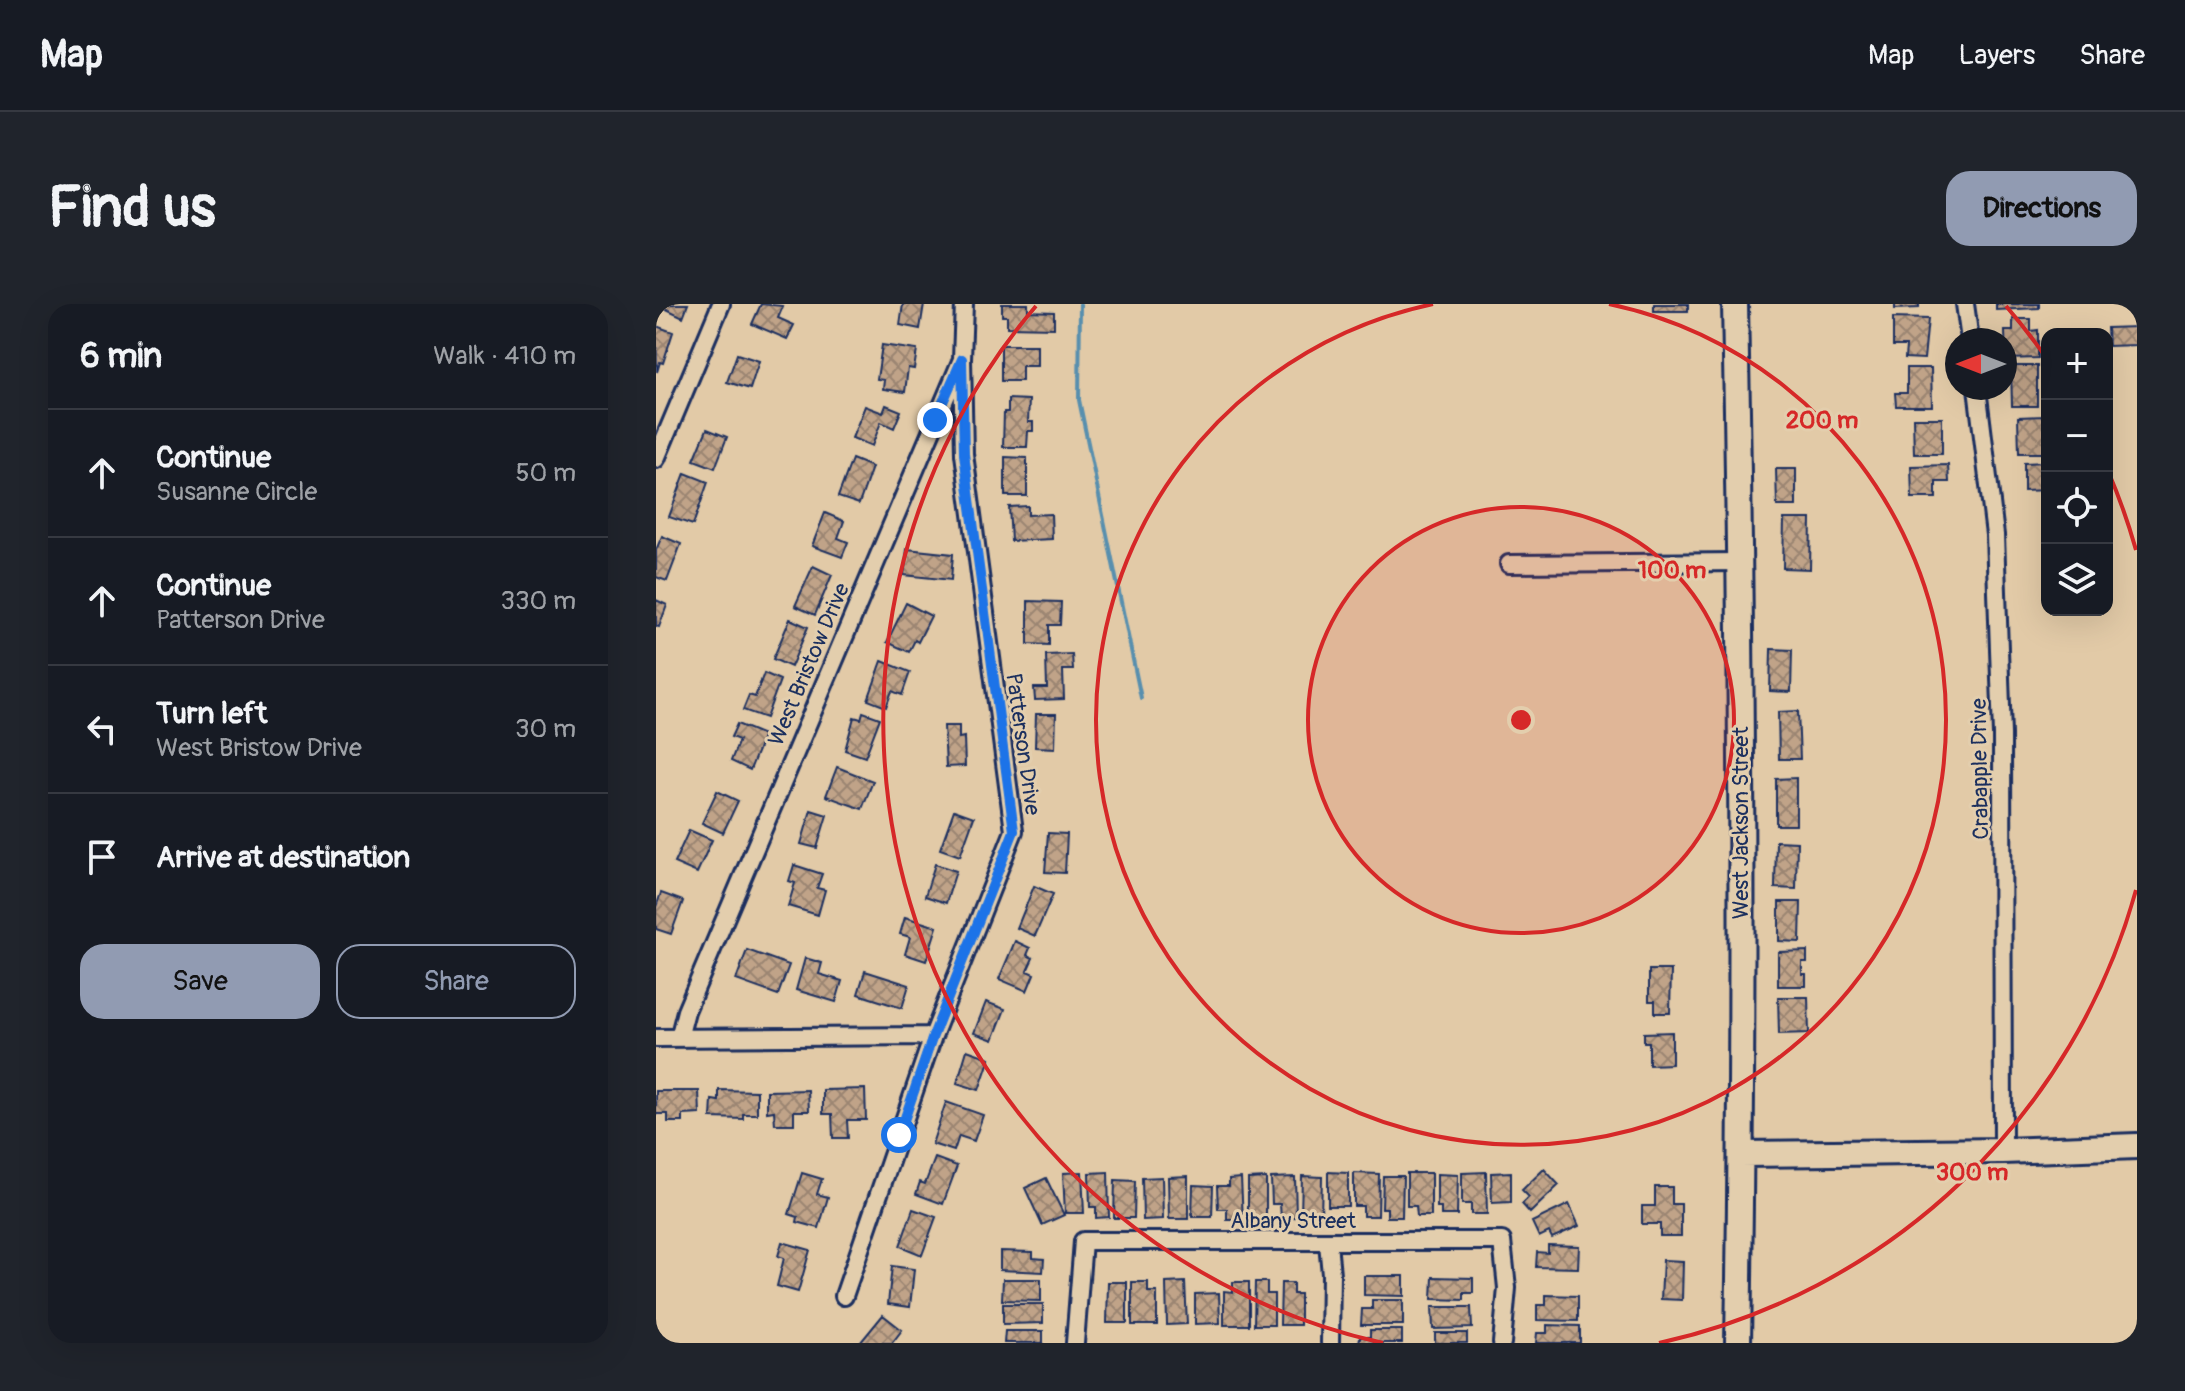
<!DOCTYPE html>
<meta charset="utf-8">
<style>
:root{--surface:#171b24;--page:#20242c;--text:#f1f3f6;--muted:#9ea1a6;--line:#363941;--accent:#919bb2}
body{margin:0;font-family:Pangolin,sans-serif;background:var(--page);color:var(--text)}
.controls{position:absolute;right:24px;top:24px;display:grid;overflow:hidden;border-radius:16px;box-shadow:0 8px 32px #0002}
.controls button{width:72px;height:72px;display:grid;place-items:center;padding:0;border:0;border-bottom:2px solid var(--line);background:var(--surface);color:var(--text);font:40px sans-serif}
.compass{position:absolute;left:1289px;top:24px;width:72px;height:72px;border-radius:50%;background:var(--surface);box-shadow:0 8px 32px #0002;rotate:270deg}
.stop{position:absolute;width:24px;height:24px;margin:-18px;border:6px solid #1a73e8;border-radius:50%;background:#fff}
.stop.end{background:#1a73e8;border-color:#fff;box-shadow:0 2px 8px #0008}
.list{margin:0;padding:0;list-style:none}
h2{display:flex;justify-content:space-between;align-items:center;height:104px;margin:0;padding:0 32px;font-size:34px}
h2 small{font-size:26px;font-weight:400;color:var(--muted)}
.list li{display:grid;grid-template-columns:52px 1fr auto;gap:24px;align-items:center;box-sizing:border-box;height:128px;padding:0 32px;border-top:2px solid var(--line)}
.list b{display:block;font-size:30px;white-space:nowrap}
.list p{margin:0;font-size:26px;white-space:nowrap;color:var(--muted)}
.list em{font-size:26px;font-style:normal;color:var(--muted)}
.actions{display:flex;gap:16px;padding:24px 32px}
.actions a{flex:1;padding:18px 0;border:2px solid var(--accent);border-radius:24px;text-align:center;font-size:28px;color:var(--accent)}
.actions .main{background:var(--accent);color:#111}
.icon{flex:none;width:44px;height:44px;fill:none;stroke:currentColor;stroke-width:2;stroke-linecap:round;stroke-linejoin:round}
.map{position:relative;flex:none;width:1481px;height:1039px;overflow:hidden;border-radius:24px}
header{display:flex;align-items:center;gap:48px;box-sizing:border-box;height:112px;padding:0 40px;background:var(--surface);border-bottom:2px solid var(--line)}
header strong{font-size:38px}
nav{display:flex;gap:44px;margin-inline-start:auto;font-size:28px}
.intro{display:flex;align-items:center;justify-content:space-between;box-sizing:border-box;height:192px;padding:0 48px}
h1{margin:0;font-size:56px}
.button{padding:20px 36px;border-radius:24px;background:var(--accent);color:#111;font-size:28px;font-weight:700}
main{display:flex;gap:48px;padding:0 48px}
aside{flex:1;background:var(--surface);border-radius:24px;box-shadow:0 8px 32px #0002}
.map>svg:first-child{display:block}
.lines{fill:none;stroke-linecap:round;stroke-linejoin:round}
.stream{stroke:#598fae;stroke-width:4}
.building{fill:url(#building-cross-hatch);stroke:#1b2f5e;stroke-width:2}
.street-casing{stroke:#1b2f5e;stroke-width:22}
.secondary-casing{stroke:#1b2f5e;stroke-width:30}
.street{stroke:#e3cead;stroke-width:16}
.secondary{stroke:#e3cead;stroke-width:24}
.route{stroke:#1a73e8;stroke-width:10}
.ring{fill:none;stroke:#d62828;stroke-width:4}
.labels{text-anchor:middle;stroke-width:6;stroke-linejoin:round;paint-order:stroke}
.street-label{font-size:22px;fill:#1b2f5e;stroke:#e3cead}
.centre{fill:#d62828;stroke:#e3cead;stroke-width:4}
.ring-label{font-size:24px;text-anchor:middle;font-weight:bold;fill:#d62828;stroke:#e3cead;stroke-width:6;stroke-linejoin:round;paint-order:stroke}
</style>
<header>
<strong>Map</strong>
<nav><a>Map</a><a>Layers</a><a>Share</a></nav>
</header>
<div class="intro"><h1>Find us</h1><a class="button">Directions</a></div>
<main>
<aside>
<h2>6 min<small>Walk · 410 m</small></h2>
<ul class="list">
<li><svg class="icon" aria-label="ahead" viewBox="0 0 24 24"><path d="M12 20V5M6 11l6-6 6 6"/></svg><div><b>Continue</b><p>Susanne Circle</p></div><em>50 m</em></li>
<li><svg class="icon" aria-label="ahead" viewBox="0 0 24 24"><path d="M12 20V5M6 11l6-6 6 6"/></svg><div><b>Continue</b><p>Patterson Drive</p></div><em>330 m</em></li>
<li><svg class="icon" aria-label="left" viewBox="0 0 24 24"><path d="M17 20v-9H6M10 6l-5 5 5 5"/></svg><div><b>Turn left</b><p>West Bristow Drive</p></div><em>30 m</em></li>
<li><svg class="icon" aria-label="arrive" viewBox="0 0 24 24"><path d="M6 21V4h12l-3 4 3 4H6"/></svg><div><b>Arrive at destination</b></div></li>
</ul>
<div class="actions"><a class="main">Save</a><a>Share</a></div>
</aside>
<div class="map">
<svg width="1481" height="1039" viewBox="0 0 1481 1039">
<defs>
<pattern id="building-cross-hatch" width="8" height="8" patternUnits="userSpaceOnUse" patternTransform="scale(2)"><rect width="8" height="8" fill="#c0a388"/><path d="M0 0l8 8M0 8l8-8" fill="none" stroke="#9b8572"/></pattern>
</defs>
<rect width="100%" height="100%" fill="#e2caa7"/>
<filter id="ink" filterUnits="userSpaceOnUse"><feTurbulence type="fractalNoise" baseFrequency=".0125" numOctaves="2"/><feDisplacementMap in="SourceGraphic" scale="16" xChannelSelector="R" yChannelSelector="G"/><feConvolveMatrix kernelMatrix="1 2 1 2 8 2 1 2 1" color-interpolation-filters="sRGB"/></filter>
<g filter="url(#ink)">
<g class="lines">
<path class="stream" d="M424,0L423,96L485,394"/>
</g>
<path class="building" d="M0,0H32L27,13Z
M105,0L127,2L122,14L138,21L131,35L96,20Z
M247,0H268L264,25L244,21Z
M346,0H372V7L398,8V24L351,23V12H346Z
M998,0H1032V7H998Z
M1239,0H1263V4L1239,5Z
M1340,0H1383V4L1340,6Z
M1237,14L1272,15L1268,55L1249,54L1250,42H1237Z
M1357,15H1375V27L1382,26V54L1350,55L1349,27H1357Z
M0,22L17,28L7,59L4,58L1,68Z
M1481,23V41L1452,42L1451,24Z
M226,41L261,46L258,65L252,64L249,88L227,85L228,76L221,75Z
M345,41H381V62H366V77H345Z
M81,50L103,57L94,85L71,78Z
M1355,62H1381V102H1356Z
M1251,64H1275L1276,102H1240L1239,89H1251Z
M352,95L373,96L372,118H377V127H372L371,143H347L348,108H352Z
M230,101L245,107L238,124L225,118L216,142L196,134L209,102L227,109Z
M1390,112L1391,149H1363L1362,113Z
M1257,114H1286V150H1258Z
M51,125L71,133L59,164L38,156Z
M349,153L371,154V192H349Z
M196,155L216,163L203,200L182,193Z
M1391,158V186L1368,187V159Z
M1292,161L1293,178H1280V194H1256L1255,162Z
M1120,165H1140V202H1121Z
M29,169L52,178L37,221L13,213Z
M372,202V211L395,210L396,235L355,237L353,203Z
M169,209L188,217L182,234L192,238L186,253L156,242Z
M1128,215H1155L1154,265L1127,264Z
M6,232L25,240L11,277L0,273V246Z
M251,245L297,250L295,276L248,271Z
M157,262L176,271L159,311L139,302Z
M0,296L11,301L3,323L0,322Z
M372,297L405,298L404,321H393V341L372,340Z
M250,299L275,312L262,338L259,336L253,348L231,338Z
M134,315L152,323L135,363L117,355Z
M1115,345L1136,346L1135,388L1114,387Z
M416,350L417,366H407L408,395L379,396L378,384H391L390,351Z
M226,357L254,368L246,391L236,387L230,403L212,396Z
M108,369L124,376L110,414L87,406L93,391L99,393Z
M1142,407L1144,455H1123L1122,408Z
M207,408L224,414L209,453L189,446L198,413L205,415Z
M380,410H400L399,444L379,443Z
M81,420L108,431L94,466L75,457L83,436L75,433Z
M288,422H303V434L308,433L309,462L290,463Z
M181,463L217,477L206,505L170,492Z
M1140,474V521H1120V475Z
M61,487L82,497L67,529L46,519Z
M155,506L171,511L161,544L145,540Z
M298,506L318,513L304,552L284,545Z
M33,526L56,536L41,569L18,559Z
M392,529L411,530L409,569L389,568Z
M1120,537L1141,538L1140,585L1119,584Z
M279,560L300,567L290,599L269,592Z
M138,561L166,570L161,584L169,586L162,611L132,602L139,579L133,577Z
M378,582L397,590L379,632L361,624Z
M5,589L27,597L15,630L0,625V603Z
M1123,598H1145L1144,638L1123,637Z
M249,613L281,623L270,657L249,650L254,633L244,630Z
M359,637L374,644L371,651L377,654L371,667L378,670L371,687L343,675Z
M91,646L133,661L122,691L80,676Z
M1151,647V658H1146V670H1150V682H1122V648Z
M149,654L166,659L163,670L186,677L180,698L140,686Z
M993,666H1015L1014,709H999V697H993Z
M209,667L253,681L246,704L202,690Z
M1122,693H1152L1153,729L1123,730Z
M330,698L349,705L337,736L318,729Z
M1016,728V760L993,761V738H988V729Z
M311,746L334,754L323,786L301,779Z
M209,785L210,816H191L192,834H177L176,810H167V786Z
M63,786L101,787V810H87V815L55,814L56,796L63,797Z
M152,786L153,807H138V820H119L118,807L111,808V787Z
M0,787H43L44,810L27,811V818H12V810H0Z
M290,798L327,811L318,837L303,832L298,847L276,840Z
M279,854L301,862L287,900L260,890L264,878L269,880Z
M888,865L903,881L874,909L866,900L873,893L866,886Z
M426,868L428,909H409L407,869Z
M452,868L453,913L440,914V903H434L433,869Z
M672,868L692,869V902H672Z
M830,868L831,910H815V900H806V869Z
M855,868V898L836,899L835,869Z
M146,869L166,875L161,890L172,893L163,924L141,918L142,913L133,910Z
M698,869L723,870L722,912H707V902H698Z
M751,869H775V912H761L760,902H751Z
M781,870L802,871L801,911H785V904H781Z
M532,872V915H513L512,873Z
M646,872L666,873L665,912H645Z
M727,872H747L746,913H731V904H726Z
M506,873L507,915L487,916L486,874Z
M639,873L640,913L625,914L624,900H616L615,874Z
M390,874L408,911L386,921L369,884Z
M585,874L587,916H571V905H562L561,882H573V875Z
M610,874V915L592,916V875Z
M459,876L479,877L478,914H458Z
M537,881L557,882L556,913H536Z
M999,883H1016V900H1025V932H1004V920H986V902H999Z
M913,900L923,922L896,934L893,928L883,933L876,918Z
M257,905L280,913L266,951L244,942Z
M126,938L154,946L142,988L121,982L128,954L122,952Z
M892,941L923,942L922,964L880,963L881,948L892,949Z
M344,947L377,948V954L388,955L387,968L344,966Z
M1007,956L1027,957L1026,996L1005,995Z
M236,962L258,965L254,1003L232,1000Z
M708,972H748V992L708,991Z
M777,973L817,974V989H808V996L776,995Z
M347,975H385V997L346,996Z
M452,978H471V1019H451Z
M476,978H492V988H501V1021H476Z
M529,978L531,1020L511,1021L510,979Z
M577,978H593V1021H568V987L577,988Z
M599,978H611V990H618V1021H598Z
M625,979H637V990H644V1021H624Z
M563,989L564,1019L539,1020V990Z
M890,991L922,992V1017L881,1016V1001H890Z
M716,996H747V1021H705L706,1005H716Z
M347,1000H387V1019L347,1020Z
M776,1003H815L816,1024L777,1025Z
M227,1011L246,1026L236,1039H204Z
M891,1021L924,1022V1039H880L881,1029H891Z
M714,1026H746V1039H703L704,1033H714Z
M349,1027H387V1039H348Z
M779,1029H811V1039H779Z"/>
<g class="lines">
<defs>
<path id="street" d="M1309,0L1314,36
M1321,84L1339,231L1346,431L1347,847
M0,155L65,0
M853,260L1084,258
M0,734L277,732
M23,734L30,707L306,55L308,0
M672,939L675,970L674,1039
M188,992L277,732L358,527L308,150L306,55
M419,1039L427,937H846L851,984L846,1039"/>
<path id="secondary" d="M1079,0C1086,346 1088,693 1082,1039
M1085,850L1347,847L1481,842"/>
</defs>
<use href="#street" class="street-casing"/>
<use href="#secondary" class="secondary-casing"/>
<use href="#street" class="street"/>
<use href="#secondary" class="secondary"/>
</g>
</g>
<g class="lines" filter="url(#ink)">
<path class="route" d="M243,831L277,732L358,527L308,150L306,55L279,116"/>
</g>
<circle cx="865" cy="416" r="213" fill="#d62828" fill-opacity=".12"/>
<g class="ring">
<circle cx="865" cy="416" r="213"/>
<path d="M953 0A425 425 0 1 1 777 0"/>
<path d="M1480 586A638 638 0 0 1 1003 1039M727 1039A638 638 0 0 1 380 2M1350 2A638 638 0 0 1 1391 55M1452 167A638 638 0 0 1 1480 246"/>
</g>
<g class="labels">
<g class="street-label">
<text transform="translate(152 360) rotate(-67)" y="8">West Bristow Drive</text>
<text transform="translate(368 440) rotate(82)" y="8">Patterson Drive</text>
<text transform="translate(1323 465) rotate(-91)" y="8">Crabapple Drive</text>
<text transform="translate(1084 519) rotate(-90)" y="8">West Jackson Street</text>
<text x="637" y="924">Albany Street</text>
</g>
</g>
<circle cx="865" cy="416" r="12" class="centre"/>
<g class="ring-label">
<text x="1166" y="124">200 m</text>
<text x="1016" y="274">100 m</text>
<text x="1316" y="876">300 m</text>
</g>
</svg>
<div class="controls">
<button>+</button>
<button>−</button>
<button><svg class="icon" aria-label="locate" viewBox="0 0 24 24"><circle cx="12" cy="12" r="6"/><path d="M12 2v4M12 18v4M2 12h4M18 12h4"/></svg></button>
<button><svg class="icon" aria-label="layers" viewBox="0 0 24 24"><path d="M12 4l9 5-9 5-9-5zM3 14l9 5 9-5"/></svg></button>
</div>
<svg class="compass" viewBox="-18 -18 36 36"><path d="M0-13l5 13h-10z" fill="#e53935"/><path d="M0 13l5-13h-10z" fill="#9ea1a6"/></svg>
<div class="stop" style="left:243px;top:831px"></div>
<div class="stop end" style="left:279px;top:116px"></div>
</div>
</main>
